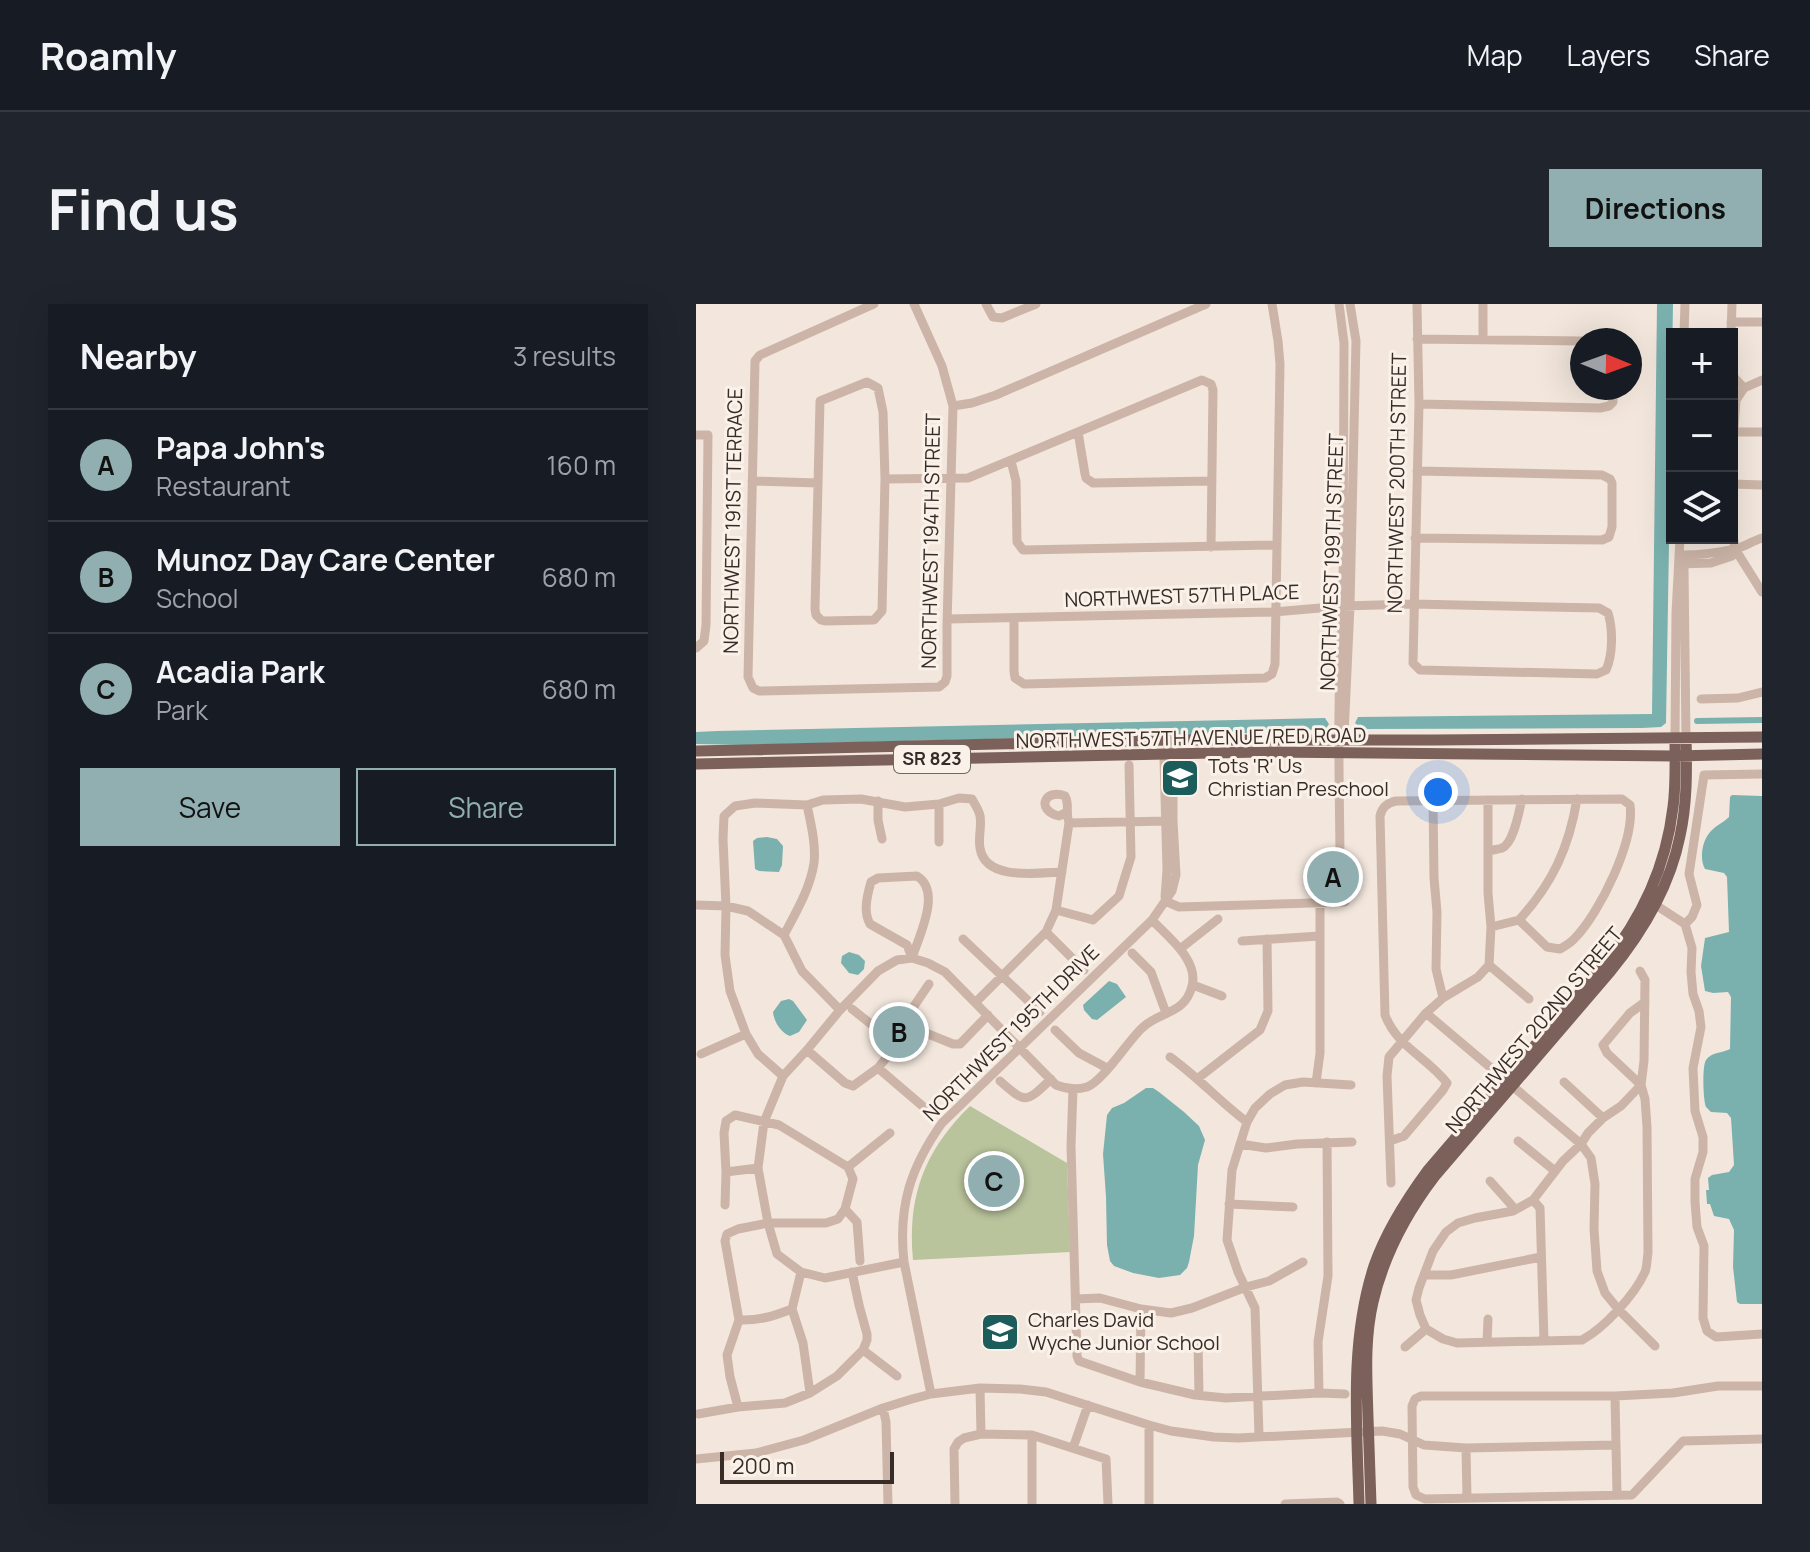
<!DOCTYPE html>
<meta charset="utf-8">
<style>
:root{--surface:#171b24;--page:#20242c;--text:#f1f3f6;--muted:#9ea1a6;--line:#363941;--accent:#91afb0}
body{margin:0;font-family:Manrope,sans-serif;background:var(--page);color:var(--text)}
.controls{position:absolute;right:24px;top:24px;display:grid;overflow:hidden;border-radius:0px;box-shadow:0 8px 32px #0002}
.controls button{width:72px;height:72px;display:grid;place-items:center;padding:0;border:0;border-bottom:2px solid var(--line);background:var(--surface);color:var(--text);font:40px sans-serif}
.compass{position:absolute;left:874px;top:24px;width:72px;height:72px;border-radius:50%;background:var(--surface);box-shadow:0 8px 32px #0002;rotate:91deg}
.scale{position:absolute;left:24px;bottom:20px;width:174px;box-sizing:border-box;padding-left:8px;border:4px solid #382c28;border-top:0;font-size:22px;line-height:28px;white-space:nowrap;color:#382c28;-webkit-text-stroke:6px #faf1e9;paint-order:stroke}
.you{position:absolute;left:742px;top:488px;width:28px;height:28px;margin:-20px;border:6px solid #fff;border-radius:50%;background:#1a73e8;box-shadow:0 0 0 12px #1a73e833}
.badge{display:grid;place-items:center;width:52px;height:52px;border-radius:50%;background:var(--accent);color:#111;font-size:26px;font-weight:700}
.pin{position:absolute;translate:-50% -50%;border:4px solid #fff;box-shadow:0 2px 8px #0006}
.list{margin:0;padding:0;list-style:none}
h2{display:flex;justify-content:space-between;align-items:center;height:104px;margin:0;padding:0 32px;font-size:34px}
h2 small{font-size:26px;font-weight:400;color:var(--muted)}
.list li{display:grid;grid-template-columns:52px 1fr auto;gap:24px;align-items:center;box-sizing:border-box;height:112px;padding:0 32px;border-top:2px solid var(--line)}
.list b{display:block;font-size:30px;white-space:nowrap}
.list p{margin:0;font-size:26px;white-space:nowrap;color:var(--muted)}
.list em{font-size:26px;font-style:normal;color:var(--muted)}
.actions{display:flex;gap:16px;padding:24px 32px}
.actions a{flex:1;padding:18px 0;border:2px solid var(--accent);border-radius:0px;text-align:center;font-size:28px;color:var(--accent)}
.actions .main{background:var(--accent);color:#111}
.icon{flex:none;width:44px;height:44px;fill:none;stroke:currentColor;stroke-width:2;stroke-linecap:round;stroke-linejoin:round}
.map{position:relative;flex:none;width:1066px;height:1200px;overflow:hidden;border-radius:0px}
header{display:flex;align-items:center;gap:48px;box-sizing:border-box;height:112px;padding:0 40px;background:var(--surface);border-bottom:2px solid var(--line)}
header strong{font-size:38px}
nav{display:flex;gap:44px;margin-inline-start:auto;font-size:28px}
.intro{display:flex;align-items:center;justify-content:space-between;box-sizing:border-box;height:192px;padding:0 48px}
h1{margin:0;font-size:56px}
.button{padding:20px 36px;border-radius:0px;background:var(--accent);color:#111;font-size:28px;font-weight:700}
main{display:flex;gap:48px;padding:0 48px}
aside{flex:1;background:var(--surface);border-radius:0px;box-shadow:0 8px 32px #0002}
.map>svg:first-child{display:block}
.green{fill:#b9c39c}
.water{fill:#7ab1af}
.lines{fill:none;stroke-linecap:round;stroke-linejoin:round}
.canal{stroke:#7ab1af;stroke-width:6}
.minor{stroke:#ccb5a8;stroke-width:9}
.major{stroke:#7b6159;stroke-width:11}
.labels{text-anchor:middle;stroke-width:6;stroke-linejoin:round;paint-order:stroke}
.shield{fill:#faf1e9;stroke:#726762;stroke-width:2}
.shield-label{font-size:18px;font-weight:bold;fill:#382c28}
.street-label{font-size:20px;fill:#382c28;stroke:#faf1e9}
.poi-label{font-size:20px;fill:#382c28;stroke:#faf1e9;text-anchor:start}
</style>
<header>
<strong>Roamly</strong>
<nav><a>Map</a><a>Layers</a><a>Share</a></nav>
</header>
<div class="intro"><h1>Find us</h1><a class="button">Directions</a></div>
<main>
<aside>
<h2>Nearby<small>3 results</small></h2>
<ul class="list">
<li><span class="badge">A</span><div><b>Papa John's</b><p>Restaurant</p></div><em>160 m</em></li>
<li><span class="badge">B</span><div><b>Munoz Day Care Center</b><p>School</p></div><em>680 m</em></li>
<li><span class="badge">C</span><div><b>Acadia Park</b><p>Park</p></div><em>680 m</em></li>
</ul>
<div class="actions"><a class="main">Save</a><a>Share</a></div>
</aside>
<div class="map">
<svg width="1066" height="1200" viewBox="0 0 1066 1200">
<rect width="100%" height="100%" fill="#f3e7dd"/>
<path class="green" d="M274,802L371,859L374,948L217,956C211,893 228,847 274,802Z"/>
<path class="water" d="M961,0H977L970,419L965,423L946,424L666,425L659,419L662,413L956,410Z
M629,414L633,420L630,425H627L482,433H368L49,441L0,440V428L21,427Z
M1036,491L1066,492V1000H1044L1041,998L1037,963L1038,926L1033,915L1018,912L1014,900H1011L1010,886H1013L1012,874L1016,871L1033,868L1038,861L1035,814L1031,809L1015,808C1013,806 1012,805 1010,803C1007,796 1006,762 1010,756C1015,748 1027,749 1034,745L1035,693L1032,688L1017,689L1009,687L1005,662L1009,634L1033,628L1031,573L1028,569L1009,565C1003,555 1006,535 1016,526C1021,521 1028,518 1033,513L1034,493Z
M71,533L81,535L87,542L86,561L83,568L63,567L59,565L57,537L61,534Z
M153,648L163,651L169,657L168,665L162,671L153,669L145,659L146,652Z
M413,677L421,680L430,693L401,716L396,715L388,706L387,701Z
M93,695L97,697L111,716L103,728L94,732C85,729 78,718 77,708L85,697Z
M450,784H457L463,788L488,808L503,822L509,836L502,861L498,932L493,958L491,964L484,971L463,974L437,969L418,962L414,957L411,941L410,893L407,850L411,811L416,804L428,799Z"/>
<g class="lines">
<path class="canal" d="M1001,417L1066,416"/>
<path class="minor" d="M178,0L64,51L59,57L52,373L57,384L63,387L243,383L249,378L251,372V321L257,102L246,62L218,0
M290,0L297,13L306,14L340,0
M1035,18H1066
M988,30L989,0
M1035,30L1036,0
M721,35L886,37
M787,35V0
M1036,71L1048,84L1040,96L1036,153
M171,78L182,84L187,108L189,175L186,307L178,316L129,317L125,316L120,311L119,305L124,97Z
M1048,84L1066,76
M723,100L904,104L913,102L917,98V84
M257,102L276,99L300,91L510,0
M382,128L389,170L390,174L397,179L516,177
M1038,128H1066
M0,131H12L10,321L8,337L0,344
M315,157L320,177L321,238L327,246L581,241
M189,175L272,174L506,76L515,80L517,86L515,243
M56,177L122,179
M1036,180L1066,181
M1036,223L1039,245L1066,288
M719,234L906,236L913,233L916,223V179L914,175L906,171L721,167
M983,251C1004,251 1023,249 1042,244C1050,242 1058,236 1066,234
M983,260L988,264L990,434
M983,260L1015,259L1036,252L1039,245
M252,315L578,308L647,302L717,300L903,304L912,309C917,325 917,351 910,366L901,370L724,366L717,359L723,100L721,0
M318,315V367L319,374L328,380L569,374L576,370L579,360L584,60L582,37L576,0
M1005,395L1042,394L1066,388
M648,431L654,302L660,37L654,0
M979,434L980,309L984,234
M737,496L738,574L741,608L740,665L747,694
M182,497V516L186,535
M243,500V538
M111,501C115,520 120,540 118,559C114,585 100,608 88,631L106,667L144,706
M373,519L473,517
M793,547C795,546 804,545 806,544C818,539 823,507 826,495
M221,572C246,587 223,632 216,654L211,641L174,620C167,608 171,592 175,578L182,574Z
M469,593L471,566L468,455L472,450
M469,597L483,603L649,598L648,552L644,548C643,466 641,384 647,302L648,39L643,0
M955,598L989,620
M0,601L30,602L52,607L88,631
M360,606L397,616L423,592L435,553L433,461
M823,616C856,580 873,544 881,495
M989,620L996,644L995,668L997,690L1003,707L1005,723L997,764L999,807L1007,833V848L999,875V898L1001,923L1008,942L1007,1014L1011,1027L1020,1033L1066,1030
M989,620L996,613L1001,601L993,570L1008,471L1066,470
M795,623L823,616
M350,628L388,666
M267,635L344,708
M546,637L623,632
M484,645L522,615
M436,649L455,668L470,709
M793,661L833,695
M497,681L526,692
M280,698L350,628L360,606L373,519C369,508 374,501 369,492C349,484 339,506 363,512L369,509
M156,705L200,740
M730,709L885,840L895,854L899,880L898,925L901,967L909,989L922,1005L959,1042
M215,723L257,740H264L292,711
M215,723L214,708L233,680
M359,726L383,749L411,764
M111,746L149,779L157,782L182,764L215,723
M5,750L50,730
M474,753C502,773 524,798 551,818
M182,764L230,805
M87,772L62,750L50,730L34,687L29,651L30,602L27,535L28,512L39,502L59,499L111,501L127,496L165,495L209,503L243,500L263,494L276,495C279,501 283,506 284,512C286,522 282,533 284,544C289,577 341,569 366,568
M501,775L564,726L572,707L571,635
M304,777C330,800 330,799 355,775
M868,778L907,814
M620,779L624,749V604
M377,785L375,842L381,1052L383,1057L444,1078L499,1091L530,1094L623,1089L649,1090
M694,837L708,832L747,786L751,779C731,753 701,743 689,711L684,512C686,503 691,499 700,497L926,495L934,501C939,537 904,608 879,634C875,639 869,642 864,645L851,643L823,616
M822,837L859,867
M544,840L570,844L601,840L656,838
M152,863L194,829
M30,868L62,864
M794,877L819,905
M695,879L691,772L693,753L730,709L747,694L782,673L793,661L795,623L792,589V496
M837,896L844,904L848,1037
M533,900L597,903
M29,901L30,868L28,829L30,817L39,811L83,821L152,863L157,875L149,905L142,915L130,919H72L42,925L31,930L29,937L43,1016
M149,905L161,918L164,957
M208,958L129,974L105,968L81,950L72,919L62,864L68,818L87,772L111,746L144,706L182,667L201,656L216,654L232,659L249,668L360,781C370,785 381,786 391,783C407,777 432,737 446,724C463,707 489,711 496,682C503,656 471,632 456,616
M729,971H755L845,953
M380,995L404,994L445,1005L475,1009L496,1004L550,983L573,977L607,958
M96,1005L107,1039L114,1089
M43,1016C62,1017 78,1012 96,1005L105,968
M730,1025L747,1035L761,1039L886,1036C908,1024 938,992 949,968C951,963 951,955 952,949L951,823L949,795L945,781L948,757L949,676L944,667
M730,1025L724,1011L720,996L723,984L737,947L750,928L762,919L779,914L817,907L837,896L867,857L885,840L892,829L907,814L925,802L945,781L911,749L907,741L934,709L949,698
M791,1038L792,1015
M502,1039L503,1091
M709,1043L730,1025
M167,1046L201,1072
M444,1078L445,1005
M1066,1082H1022L977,1089L919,1092H725L719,1095L716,1102L717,1183L720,1191L729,1195L936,1191L987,1137L1066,1135
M284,1084L285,1130
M623,1089L622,1038L632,972L631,838
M235,1090L208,958C202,903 214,864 246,819L456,616L476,587L480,571L477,517V460L472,450V436
M919,1092L921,1191
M42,1103L34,1073L31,1051L43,1016
M187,1104L190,1118L192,1200
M2,1110L42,1103L89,1099L114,1089L141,1072L167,1046L171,1036V1030L163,1001L156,968
M563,1132L559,1004L542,968L531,936L536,866L551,818L559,804L574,790L589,781L607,778L655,781
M377,1144L392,1101
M770,1144L771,1194
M0,1155L60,1149L108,1136L187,1104L216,1095L235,1090L284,1084L324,1085L350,1088L453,1121L475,1127L518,1133L542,1134L686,1127L704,1130L728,1141L770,1144L920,1141
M259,1200L258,1145L262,1138L268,1134L285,1130L336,1131L410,1155L412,1200
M336,1200V1131
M453,1200V1121
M589,1200L641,1198L644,1200"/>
<path class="major" d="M0,447L472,436H738L1066,433
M0,460L563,448L979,452L1066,450
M663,1200C661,1121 653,1039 678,962C690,927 710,896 732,866L907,662C945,616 970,563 977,503C980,481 979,457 979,434
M675,1200C674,1171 673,1143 672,1114C671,1074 668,1037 677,998C688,951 710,910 739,872L914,668C946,629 974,582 984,532C991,500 991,467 990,434"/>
</g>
<defs>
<symbol id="school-square" viewBox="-11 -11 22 22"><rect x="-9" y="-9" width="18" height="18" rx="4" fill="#1c5c5a" stroke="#faf1e9"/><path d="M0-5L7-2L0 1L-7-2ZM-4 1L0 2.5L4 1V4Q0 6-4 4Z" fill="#fff"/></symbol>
</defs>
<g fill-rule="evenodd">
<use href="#school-square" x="462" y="452" width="44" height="44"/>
<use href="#school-square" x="282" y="1006" width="44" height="44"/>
</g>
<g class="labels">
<rect class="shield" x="198" y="441" width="76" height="28" rx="6"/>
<g class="shield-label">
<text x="236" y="461">SR 823</text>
</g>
<g class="street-label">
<text transform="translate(701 179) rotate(-89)" y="7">NORTHWEST 200TH STREET</text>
<text transform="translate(37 217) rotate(-89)" y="7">NORTHWEST 191ST TERRACE</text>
<text transform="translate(235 237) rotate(-89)" y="7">NORTHWEST 194TH STREET</text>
<text transform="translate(636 258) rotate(-88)" y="7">NORTHWEST 199TH STREET</text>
<text transform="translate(486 292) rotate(-2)" y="7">NORTHWEST 57TH PLACE</text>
<text transform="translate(495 434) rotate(-1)" y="7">NORTHWEST 57TH AVENUE/RED ROAD</text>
<text transform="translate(838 726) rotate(-50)" y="7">NORTHWEST 202ND STREET</text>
<text transform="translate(315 729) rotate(-45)" y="7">NORTHWEST 195TH DRIVE</text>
</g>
<g class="poi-label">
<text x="512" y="469">Tots 'R' Us<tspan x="512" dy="23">Christian Preschool</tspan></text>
<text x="332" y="1023">Charles David<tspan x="332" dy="23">Wyche Junior School</tspan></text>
</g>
</g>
</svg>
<div class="controls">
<button>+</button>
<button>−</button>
<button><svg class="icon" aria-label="layers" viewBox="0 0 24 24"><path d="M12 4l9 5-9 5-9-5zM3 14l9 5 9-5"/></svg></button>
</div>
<svg class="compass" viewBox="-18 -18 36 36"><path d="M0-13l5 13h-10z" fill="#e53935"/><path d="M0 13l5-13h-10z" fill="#9ea1a6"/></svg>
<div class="scale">200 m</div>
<div class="you"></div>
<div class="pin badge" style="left:637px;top:573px">A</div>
<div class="pin badge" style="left:203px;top:728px">B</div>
<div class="pin badge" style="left:298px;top:877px">C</div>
</div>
</main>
